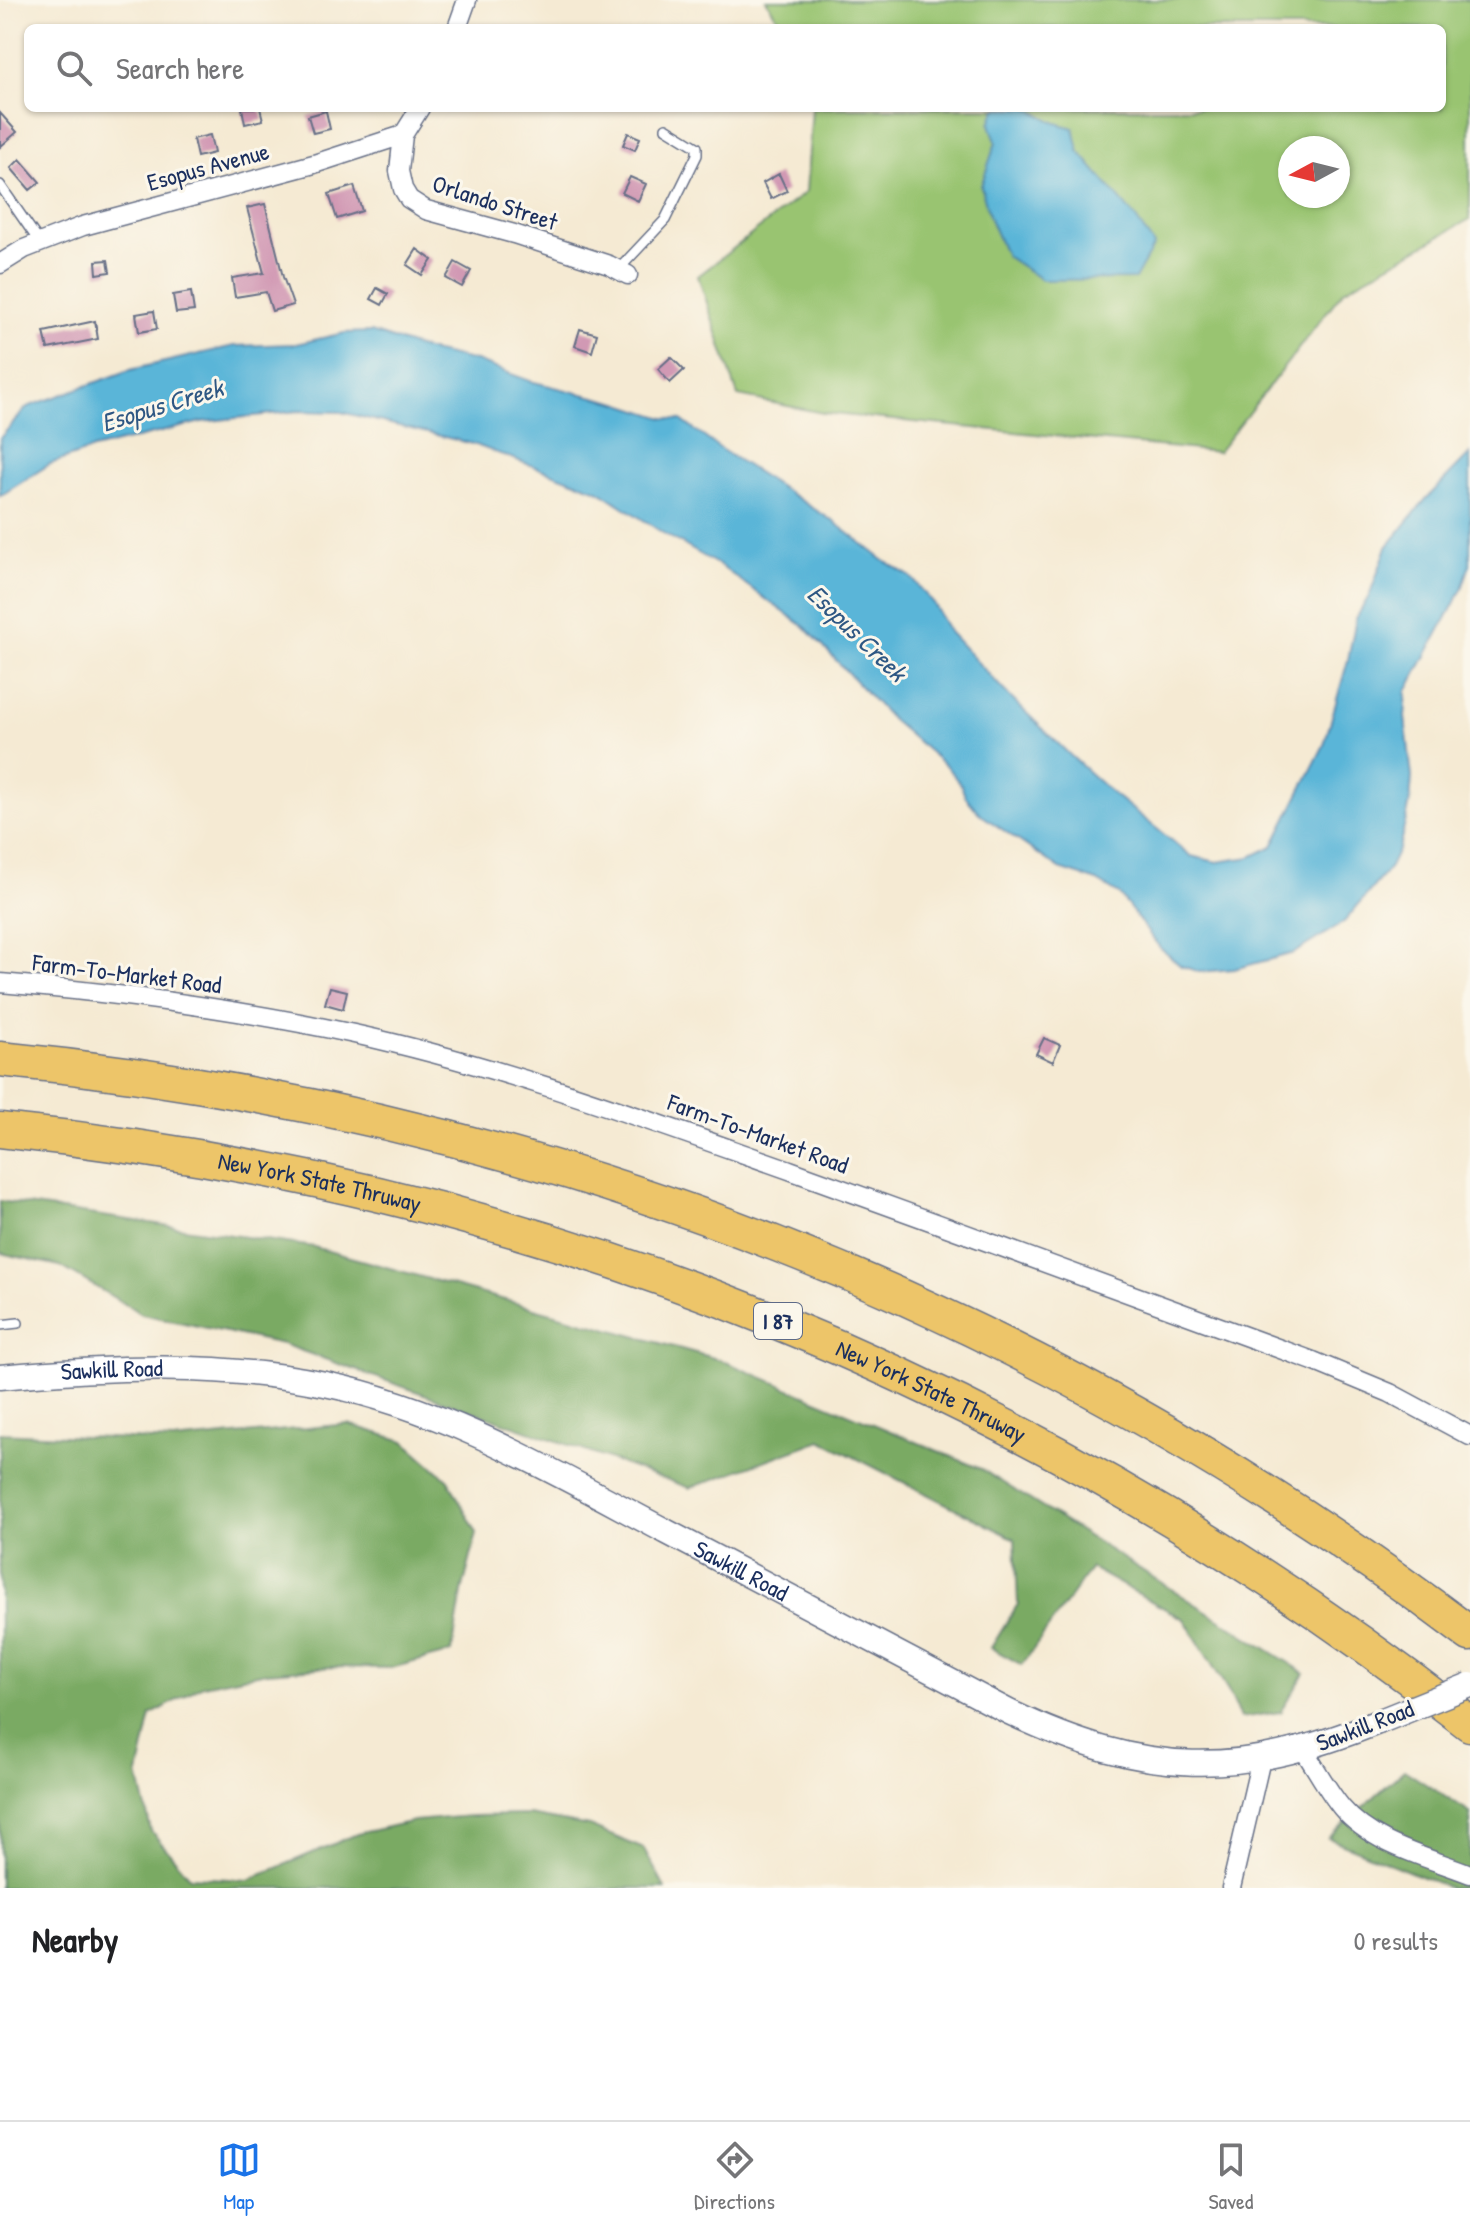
<!DOCTYPE html>
<style>
:root{--surface:#fff;--page:#f2f2f2;--text:#202124;--muted:#757577;--line:#e0e0e0;--accent:#1a73e8}
body{margin:0;font-family:"Patrick Hand",sans-serif;background:var(--page);color:var(--text)}
.compass{position:absolute;left:1278px;top:136px;width:72px;height:72px;border-radius:50%;background:var(--surface);box-shadow:0 2px 6px #0004;rotate:263deg}
.list{margin:0;padding:0;list-style:none}
h2{display:flex;justify-content:space-between;align-items:center;height:104px;margin:0;padding:0 32px;font-size:34px}
h2 small{font-size:26px;font-weight:400;color:var(--muted)}
.icon{flex:none;width:44px;height:44px;fill:none;stroke:currentColor;stroke-width:2;stroke-linecap:round;stroke-linejoin:round}
.map{position:relative;flex:none;width:1470px;height:1888px;overflow:hidden}
.search{position:absolute;background:var(--surface);box-shadow:0 2px 6px #0004;left:24px;right:24px;top:24px;height:88px;display:flex;align-items:center;gap:20px;box-sizing:border-box;padding:0 28px;border-radius:12px;color:var(--muted);font-size:30px}
.sheet{height:232px;background:var(--surface)}
nav{display:flex;justify-content:space-around;align-items:center;box-sizing:border-box;height:112px;border-top:2px solid var(--line);background:var(--surface);font-size:22px;color:var(--muted)}
nav a{display:grid;justify-items:center;gap:4px}
nav .on{color:var(--accent)}
.map>svg:first-child{display:block}
.green{fill:#99c471;stroke:#5a7a68;stroke-width:2;fill-rule:evenodd}
.forest{fill:#7aaa63;stroke:#4a6c60;stroke-width:2}
.water{fill:#5ab5d8;stroke:#3a729b;stroke-width:2}
.building{fill:#d199b4}
.lines{fill:none;stroke-linecap:round;stroke-linejoin:round}
.service-casing{stroke:#677087;stroke-width:12}
.minor-casing{stroke:#677087;stroke-width:21}
.tertiary-casing{stroke:#677087;stroke-width:27}
.motorway-casing{stroke:#677087;stroke-width:37}
.service{stroke:#fff;stroke-width:9}
.minor{stroke:#fff;stroke-width:18}
.tertiary{stroke:#fff;stroke-width:24}
.motorway{stroke:#edc569;stroke-width:34}
.tertiary-bridge-casing{stroke:#677087;stroke-width:27;stroke-linecap:butt}
.tertiary-bridge{stroke:#fff;stroke-width:24}
.labels{text-anchor:middle;stroke-width:6;stroke-linejoin:round;paint-order:stroke}
.shield{fill:#fbf7ec;stroke:#5e6b89;stroke-width:2}
.shield-label{font-size:22px;font-weight:bold;fill:#1b2f5e}
.street-label{font-size:24px;fill:#1b2f5e;stroke:#fbf7ec}
.water-label{font-size:26px;font-style:italic;fill:#2e5783;stroke:#fbf7ec}
</style>
<div class="map">
<svg width="1470" height="1888" viewBox="0 0 1470 1888">
<rect width="100%" height="100%" fill="#fbf7ec"/>
<filter id="ink" filterUnits="userSpaceOnUse"><feTurbulence type="fractalNoise" baseFrequency=".0125" numOctaves="2"/><feDisplacementMap in="SourceGraphic" scale="16" xChannelSelector="R" yChannelSelector="G"/><feConvolveMatrix kernelMatrix="1 2 1 2 8 2 1 2 1" color-interpolation-filters="sRGB"/></filter>
<filter id="wash" filterUnits="userSpaceOnUse"><feTurbulence type="fractalNoise" baseFrequency=".006" numOctaves="4" result="noise"/><feDisplacementMap in="SourceGraphic" scale="32" xChannelSelector="R" yChannelSelector="G"/><feGaussianBlur stdDeviation="1.8" result="paint"/><feColorMatrix in="noise" values="0 0 0 0 0 0 0 0 0 0 0 0 0 0 0 0 0 1.4 0 .05"/><feComposite in="paint" operator="in"/></filter>
<g filter="url(#wash)">
<rect width="100%" height="100%" fill="#f5ead3"/>
<path class="green" d="M766,0H1470V219L1344,290L1218,452L823,413L738,396L698,276L806,192L812,108H1442V28H784ZM1290,148H1338V196H1290Z"/>
<path class="forest" d="M0,1201L314,1247L721,1360L981,1469L1305,1673L1280,1712L1241,1718L1229,1692L1184,1619L1091,1568L1022,1665L991,1648L1018,1604L1015,1539L821,1440L690,1488L282,1344L142,1314L60,1266L0,1253Z
M348,1424L404,1441L448,1480L477,1533L462,1592L452,1652L391,1668L332,1667L267,1672L203,1685L151,1715L138,1774L151,1831L190,1877L249,1880L357,1834L414,1821L470,1816L529,1815L589,1826L644,1849L665,1888H0V1433L173,1441Z
M1404,1770L1470,1813V1888H1449L1328,1838Z"/>
<path class="water" d="M1000,108H1028L1056,123L1074,128L1079,151L1135,217L1154,245L1135,279L1042,280L1006,256L990,219L981,186L996,142L990,124L995,110Z
M371,332L427,350L476,361L530,381L615,402L664,418L681,420L722,450L833,521L883,560L911,577L933,603L949,632L1012,699L1071,756L1112,793L1191,856L1217,862L1251,857L1273,846L1324,745L1348,660L1356,618L1369,596L1387,547L1426,499L1470,454V564L1462,589L1407,691L1405,717L1412,777L1410,802L1399,848L1390,867L1344,922L1294,953L1234,969L1200,972L1181,966L1161,949L1119,894L1097,881L1060,869L980,814L965,796L961,785L946,766L892,720L806,628L719,565L663,533L598,490L473,444L341,412L298,411L201,422L93,449L50,464L0,496V438L27,407L130,370L234,346L296,344L344,333Z"/>
<g id="blocks">
<path class="building" d="M242,108H260L263,120L245,124Z
M326,111L330,129L313,133L308,116Z
M0,113L17,132L0,147Z
M628,133L640,138L635,150L623,145Z
M210,135L214,153L197,157L193,139Z
M20,159L40,182L30,190L11,168Z
M779,174L787,191L771,199L763,183Z
M630,177L646,184L638,201L622,193Z
M354,186L362,211L337,219L329,194Z
M265,204L283,277L293,305L272,311L266,292L235,297L232,278L264,273L247,208Z
M417,249L432,260L422,275L407,265Z
M108,260L110,272L97,274L96,261Z
M455,262L471,271L462,287L446,278Z
M377,288L388,294L382,305L371,299Z
M191,292L194,311L176,313L173,295Z
M154,311L157,329L139,332L136,314Z
M95,321L98,339L48,349L44,332Z
M580,329L597,334L592,352L575,346Z
M671,357L684,370L670,383L658,369Z
M330,987L347,991L343,1009L325,1004Z
M1044,1038L1060,1045L1053,1062L1036,1054Z"/>
</g>
</g>
<g filter="url(#ink)">
<use href="#blocks" fill-opacity="0" stroke="#677087" stroke-width="2"/>
<g class="lines">
<defs>
<path id="service" d="M0,185L40,243
M618,270L665,220L697,155V147L666,128
M0,1325L18,1323"/>
<path id="minor" d="M457,28L467,0
M403,135L399,171L403,189L409,199L426,210L514,234L609,265L628,275
M0,264L24,249L83,226L314,164L403,135L420,108
M0,983C119,993 238,1009 354,1034C505,1067 650,1121 795,1172C968,1234 1140,1298 1313,1361L1390,1393L1470,1436
M1303,1749C1316,1768 1327,1790 1342,1808C1373,1845 1427,1857 1470,1874
M1231,1888L1261,1759"/>
<g id="tertiary">
<path id="s1" d="M0,1377C109,1367 217,1362 325,1384C448,1409 557,1474 667,1532C781,1592 895,1652 1009,1712C1146,1777 1238,1779 1378,1722"/>
</g>
<g id="motorway">
<path d="M0,1059C540,1112 1037,1306 1470,1634"/>
<path id="s2" d="M0,1130C545,1186 1038,1388 1470,1724"/>
</g>
</defs>
<use href="#service" class="service-casing"/>
<use href="#minor" class="minor-casing"/>
<use href="#tertiary" class="tertiary-casing"/>
<use href="#motorway" class="motorway-casing"/>
<use href="#service" class="service"/>
<use href="#minor" class="minor"/>
<use href="#tertiary" class="tertiary"/>
<use href="#motorway" class="motorway"/>
<defs>
<path id="tertiary-bridge" d="M1378,1722L1470,1685"/>
</defs>
<use href="#tertiary-bridge" class="tertiary-bridge-casing"/>
<use href="#tertiary-bridge" class="tertiary-bridge"/>
</g>
</g>
<g class="labels">
<rect class="shield" x="754" y="1303" width="48" height="36" rx="6"/>
<g class="shield-label">
<text x="778" y="1329">I 87</text>
</g>
<g class="street-label">
<text transform="translate(208 167) rotate(-15)" y="8">Esopus Avenue</text>
<text transform="translate(495 203) rotate(18)" y="8">Orlando Street</text>
<text transform="translate(127 974) rotate(7)" y="8">Farm-To-Market Road</text>
<text transform="translate(758 1134) rotate(20)" y="8">Farm-To-Market Road</text>
<text dy="8" stroke="none"><textPath href="#s2" startOffset="324">New York State Thruway</textPath></text>
<text dy="8" stroke="none"><textPath href="#s1" startOffset="112">Sawkill Road</textPath></text>
<text dy="8" stroke="none"><textPath href="#s2" startOffset="972">New York State Thruway</textPath></text>
<text dy="8" stroke="none"><textPath href="#s1" startOffset="784">Sawkill Road</textPath></text>
<text transform="translate(1365 1726) rotate(-21)" y="8">Sawkill Road</text>
</g>
<g class="water-label">
<text transform="translate(162 405) rotate(-17)" y="9">Esopus Creek</text>
<text transform="translate(857 633) rotate(44)" y="9">Esopus Creek</text>
</g>
</g>
</svg>
<svg class="compass" viewBox="-18 -18 36 36"><path d="M0-13l5 13h-10z" fill="#e53935"/><path d="M0 13l5-13h-10z" fill="#757577"/></svg>
<div class="search"><svg class="icon" aria-label="search" viewBox="0 0 24 24"><circle cx="10" cy="10" r="6"/><path d="M15 15l6 6"/></svg>Search here</div>
</div>
<section class="sheet">
<h2>Nearby<small>0 results</small></h2>
<ul class="list">
</ul>
</section>
<nav>
<a class="on"><svg class="icon" aria-label="map" viewBox="0 0 24 24"><path d="M3 6l6-2 6 2 6-2v14l-6 2-6-2-6 2zM9 4v14M15 6v14"/></svg>Map</a>
<a><svg class="icon" aria-label="directions" viewBox="0 0 24 24"><path d="M12 3l9 9-9 9-9-9zM9 14v-3h6M13 9l2 2-2 2"/></svg>Directions</a>
<a><svg class="icon" aria-label="saved" viewBox="0 0 24 24"><path d="M7 4h10v16l-5-4-5 4z"/></svg>Saved</a>
</nav>
